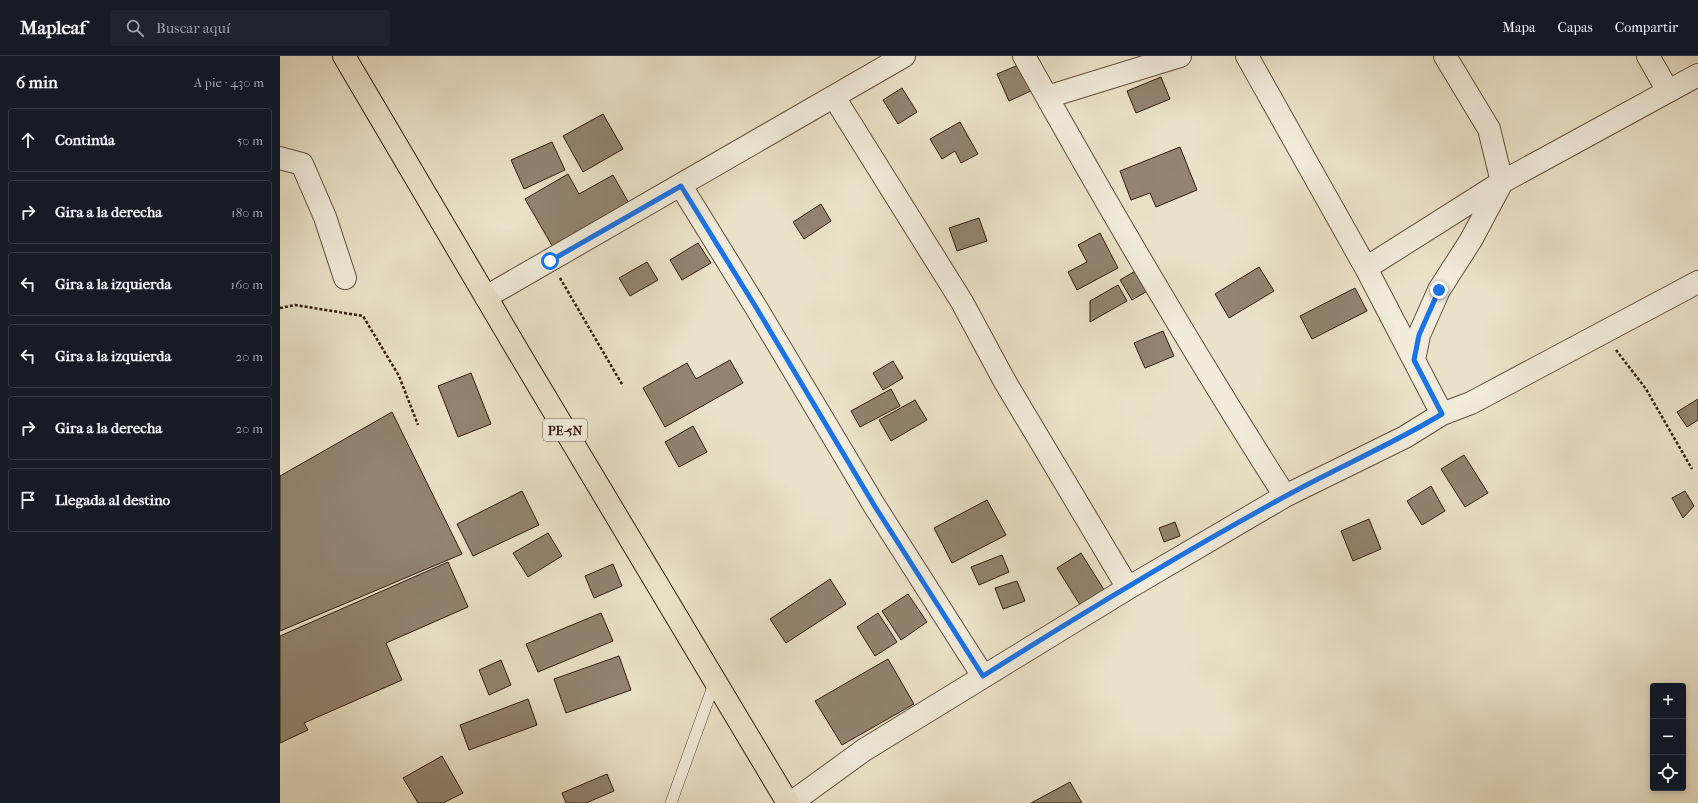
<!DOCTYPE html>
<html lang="es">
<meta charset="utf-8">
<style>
:root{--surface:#171b24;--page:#20242c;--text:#f1f3f6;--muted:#9ea1a6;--line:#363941}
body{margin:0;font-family:"IM FELL French Canon",serif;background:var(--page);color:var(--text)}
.controls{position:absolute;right:12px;bottom:12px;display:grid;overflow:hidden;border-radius:4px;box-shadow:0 2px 6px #0003}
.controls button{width:36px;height:36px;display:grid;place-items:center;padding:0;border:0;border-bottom:1px solid var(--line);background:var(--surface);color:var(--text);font:20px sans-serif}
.stop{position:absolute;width:12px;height:12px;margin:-9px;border:3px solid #1a73e8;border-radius:50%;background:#fff}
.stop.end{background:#1a73e8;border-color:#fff;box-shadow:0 1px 4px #0008}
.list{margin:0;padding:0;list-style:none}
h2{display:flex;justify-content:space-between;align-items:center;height:52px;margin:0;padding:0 16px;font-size:17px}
h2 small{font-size:13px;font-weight:400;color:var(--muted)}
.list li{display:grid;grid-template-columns:26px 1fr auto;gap:12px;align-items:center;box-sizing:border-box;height:64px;margin:0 8px 8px;padding:0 8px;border:1px solid var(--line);border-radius:4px}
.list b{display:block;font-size:15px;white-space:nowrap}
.list em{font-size:13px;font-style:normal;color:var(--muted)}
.icon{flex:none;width:22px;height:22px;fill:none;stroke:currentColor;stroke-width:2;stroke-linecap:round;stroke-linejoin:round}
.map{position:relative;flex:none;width:1418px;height:747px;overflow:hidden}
header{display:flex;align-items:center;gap:24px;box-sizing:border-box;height:56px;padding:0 20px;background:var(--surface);border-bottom:1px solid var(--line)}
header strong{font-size:19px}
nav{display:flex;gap:22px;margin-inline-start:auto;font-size:14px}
.search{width:280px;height:36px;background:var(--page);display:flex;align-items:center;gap:10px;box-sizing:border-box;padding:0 14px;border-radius:4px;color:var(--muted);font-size:15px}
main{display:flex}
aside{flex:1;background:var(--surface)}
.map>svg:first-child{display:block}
.building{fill:#92846f;stroke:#321e0e}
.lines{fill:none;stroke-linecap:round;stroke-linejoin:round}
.service-casing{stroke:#604f3c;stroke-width:12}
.minor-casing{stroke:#604f3c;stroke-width:24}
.trunk-casing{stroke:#321e0e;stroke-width:24}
.path{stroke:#321e0e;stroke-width:2.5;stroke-dasharray:3 2;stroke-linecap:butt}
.service{stroke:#f1ecdb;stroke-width:11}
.minor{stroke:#f1ecdb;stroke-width:22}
.trunk{stroke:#eae2c8;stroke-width:22}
.route{stroke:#1a73e8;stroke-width:5}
.labels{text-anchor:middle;stroke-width:3;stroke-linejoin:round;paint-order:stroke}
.shield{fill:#f1ecdb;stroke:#6b5c4c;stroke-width:1}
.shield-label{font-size:13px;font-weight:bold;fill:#321e0e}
</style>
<header>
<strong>Mapleaf</strong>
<div class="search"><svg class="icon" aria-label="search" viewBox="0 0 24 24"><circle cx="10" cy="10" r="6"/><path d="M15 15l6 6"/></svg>Buscar aquí</div>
<nav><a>Mapa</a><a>Capas</a><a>Compartir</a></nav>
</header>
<main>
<aside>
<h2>6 min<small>A pie · 430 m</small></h2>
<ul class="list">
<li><svg class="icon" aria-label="ahead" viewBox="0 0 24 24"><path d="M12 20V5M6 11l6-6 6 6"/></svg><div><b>Continúa</b></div><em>50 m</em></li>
<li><svg class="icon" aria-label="right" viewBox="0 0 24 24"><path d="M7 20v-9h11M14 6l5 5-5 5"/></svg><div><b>Gira a la derecha</b></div><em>180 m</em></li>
<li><svg class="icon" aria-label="left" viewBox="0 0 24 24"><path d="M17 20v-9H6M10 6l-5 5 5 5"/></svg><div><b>Gira a la izquierda</b></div><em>160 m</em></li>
<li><svg class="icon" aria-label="left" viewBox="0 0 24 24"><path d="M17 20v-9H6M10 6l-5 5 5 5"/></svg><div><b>Gira a la izquierda</b></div><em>20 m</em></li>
<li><svg class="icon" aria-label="right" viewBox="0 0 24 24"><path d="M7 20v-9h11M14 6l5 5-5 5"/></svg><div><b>Gira a la derecha</b></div><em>20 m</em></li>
<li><svg class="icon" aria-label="arrive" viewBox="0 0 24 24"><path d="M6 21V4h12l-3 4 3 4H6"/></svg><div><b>Llegada al destino</b></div></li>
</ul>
</aside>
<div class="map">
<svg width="1418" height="747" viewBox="0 0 1418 747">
<rect width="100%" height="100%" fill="#eae2c8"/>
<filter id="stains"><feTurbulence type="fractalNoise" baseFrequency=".005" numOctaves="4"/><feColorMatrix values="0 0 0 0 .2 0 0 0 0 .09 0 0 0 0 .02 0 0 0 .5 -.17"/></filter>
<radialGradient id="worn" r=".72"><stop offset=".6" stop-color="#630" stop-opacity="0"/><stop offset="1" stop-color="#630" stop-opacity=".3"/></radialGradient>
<path class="building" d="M741,8L753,34L729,45L717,18Z
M881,21L890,43L856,57L847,35Z
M622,32L637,56L618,68L603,44Z
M323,58L343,93L303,116L283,80Z
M680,66L698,98L681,107L675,95L662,103L650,83Z
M272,86L285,114L244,133L231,104Z
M900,91L917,134L876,151L870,137L851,144L840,115Z
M288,118L299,138L333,119L350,149L274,193L245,143Z
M541,148L551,165L524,183L513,166Z
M699,162L707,185L677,195L669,172Z
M820,177L838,212L797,234L788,216L807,206L798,189Z
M418,187L431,207L402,224L390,204Z
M367,206L378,224L350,240L339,222Z
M979,211L994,235L949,262L935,238Z
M857,214L869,234L852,244L840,224Z
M838,229L847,245L810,266V245Z
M1075,232L1087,255L1032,283L1020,260Z
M883,275L894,300L865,312L854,287Z
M450,304L463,327L385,371L363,332L407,307L416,323Z
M613,305L623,322L603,334L593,317Z
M191,317L211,368L178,381L158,330Z
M611,333L620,350L580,371L571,355Z
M1418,343V364L1407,371L1397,356Z
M635,344L647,364L611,385L599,364Z
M112,356L182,498L0,575V420Z
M413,370L427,396L399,411L385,386Z
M1184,399L1208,437L1185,451L1161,413Z
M1151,430L1165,455L1142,469L1127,445Z
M242,435L259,469L193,500L177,468Z
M1405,435L1414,450L1403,462L1392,442Z
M707,444L726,479L672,507L654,472Z
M1089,463L1101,493L1073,505L1061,475Z
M895,466L900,480L884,486L879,472Z
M268,477L282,500L248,521L233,497Z
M801,497L826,537L802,552L777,512Z
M722,499L729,516L699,529L691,511Z
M168,506L188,551L106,587L122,624L24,667L28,674L0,687V580Z
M333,508L342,530L314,542L305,520Z
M550,523L566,548L506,587L490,563Z
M737,525L745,545L723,553L715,532Z
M628,538L647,566L621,584L602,555Z
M321,557L333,585L258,616L246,588Z
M598,557L617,586L595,600L577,571Z
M339,600L351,634L286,657L274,623Z
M608,603L634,648L562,689L535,645Z
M221,604L231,629L209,639L199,614Z
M248,643L257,669L189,694L180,669Z
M162,700L183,737L163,747H138L123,722Z
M327,718L334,735L306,747H286L282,737Z
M790,726L802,747H751Z"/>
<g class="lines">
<defs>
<path id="service" d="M391,747L435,625"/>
<path id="minor" d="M744,0C827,149 913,296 1005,440
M967,0L1086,212L1162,358
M1368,0L1388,35
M554,41L682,246L724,324L848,532
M767,41L900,0
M0,102L22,108L45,161L65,222
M401,130L477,253L594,449L703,620
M1086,212L1222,126L1418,19
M206,241L624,0
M1134,304L1139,279L1159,234L1191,184L1222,126L1209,73L1165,0
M511,747L584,694L848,532L1005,440L1125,381L1162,358L1191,347L1418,226"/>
<path id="trunk" d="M64,0L239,297L508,747"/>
</defs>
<use href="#service" class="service-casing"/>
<use href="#minor" class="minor-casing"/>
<use href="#trunk" class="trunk-casing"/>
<path class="path" d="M280,222L343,330
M0,252L15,249L83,260L119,320L138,369
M1336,294L1366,333L1412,413"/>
<use href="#service" class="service"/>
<use href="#minor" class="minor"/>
<use href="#trunk" class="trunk"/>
</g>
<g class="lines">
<path class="route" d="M270,205L401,130L477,253L594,449L703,620C801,558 902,497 1004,441C1056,412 1111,389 1162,358L1134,304L1139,279L1159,234"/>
</g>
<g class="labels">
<rect class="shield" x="263" y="363" width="44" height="22" rx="3"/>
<g class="shield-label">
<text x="285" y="379">PE-5N</text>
</g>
</g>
<rect width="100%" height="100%" filter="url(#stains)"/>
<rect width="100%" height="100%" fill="url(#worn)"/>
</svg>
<div class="controls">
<button>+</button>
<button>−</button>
<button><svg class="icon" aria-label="locate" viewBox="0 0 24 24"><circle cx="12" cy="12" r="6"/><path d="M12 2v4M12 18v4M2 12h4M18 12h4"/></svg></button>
</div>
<div class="stop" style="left:270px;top:205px"></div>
<div class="stop end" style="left:1159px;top:234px"></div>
</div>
</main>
